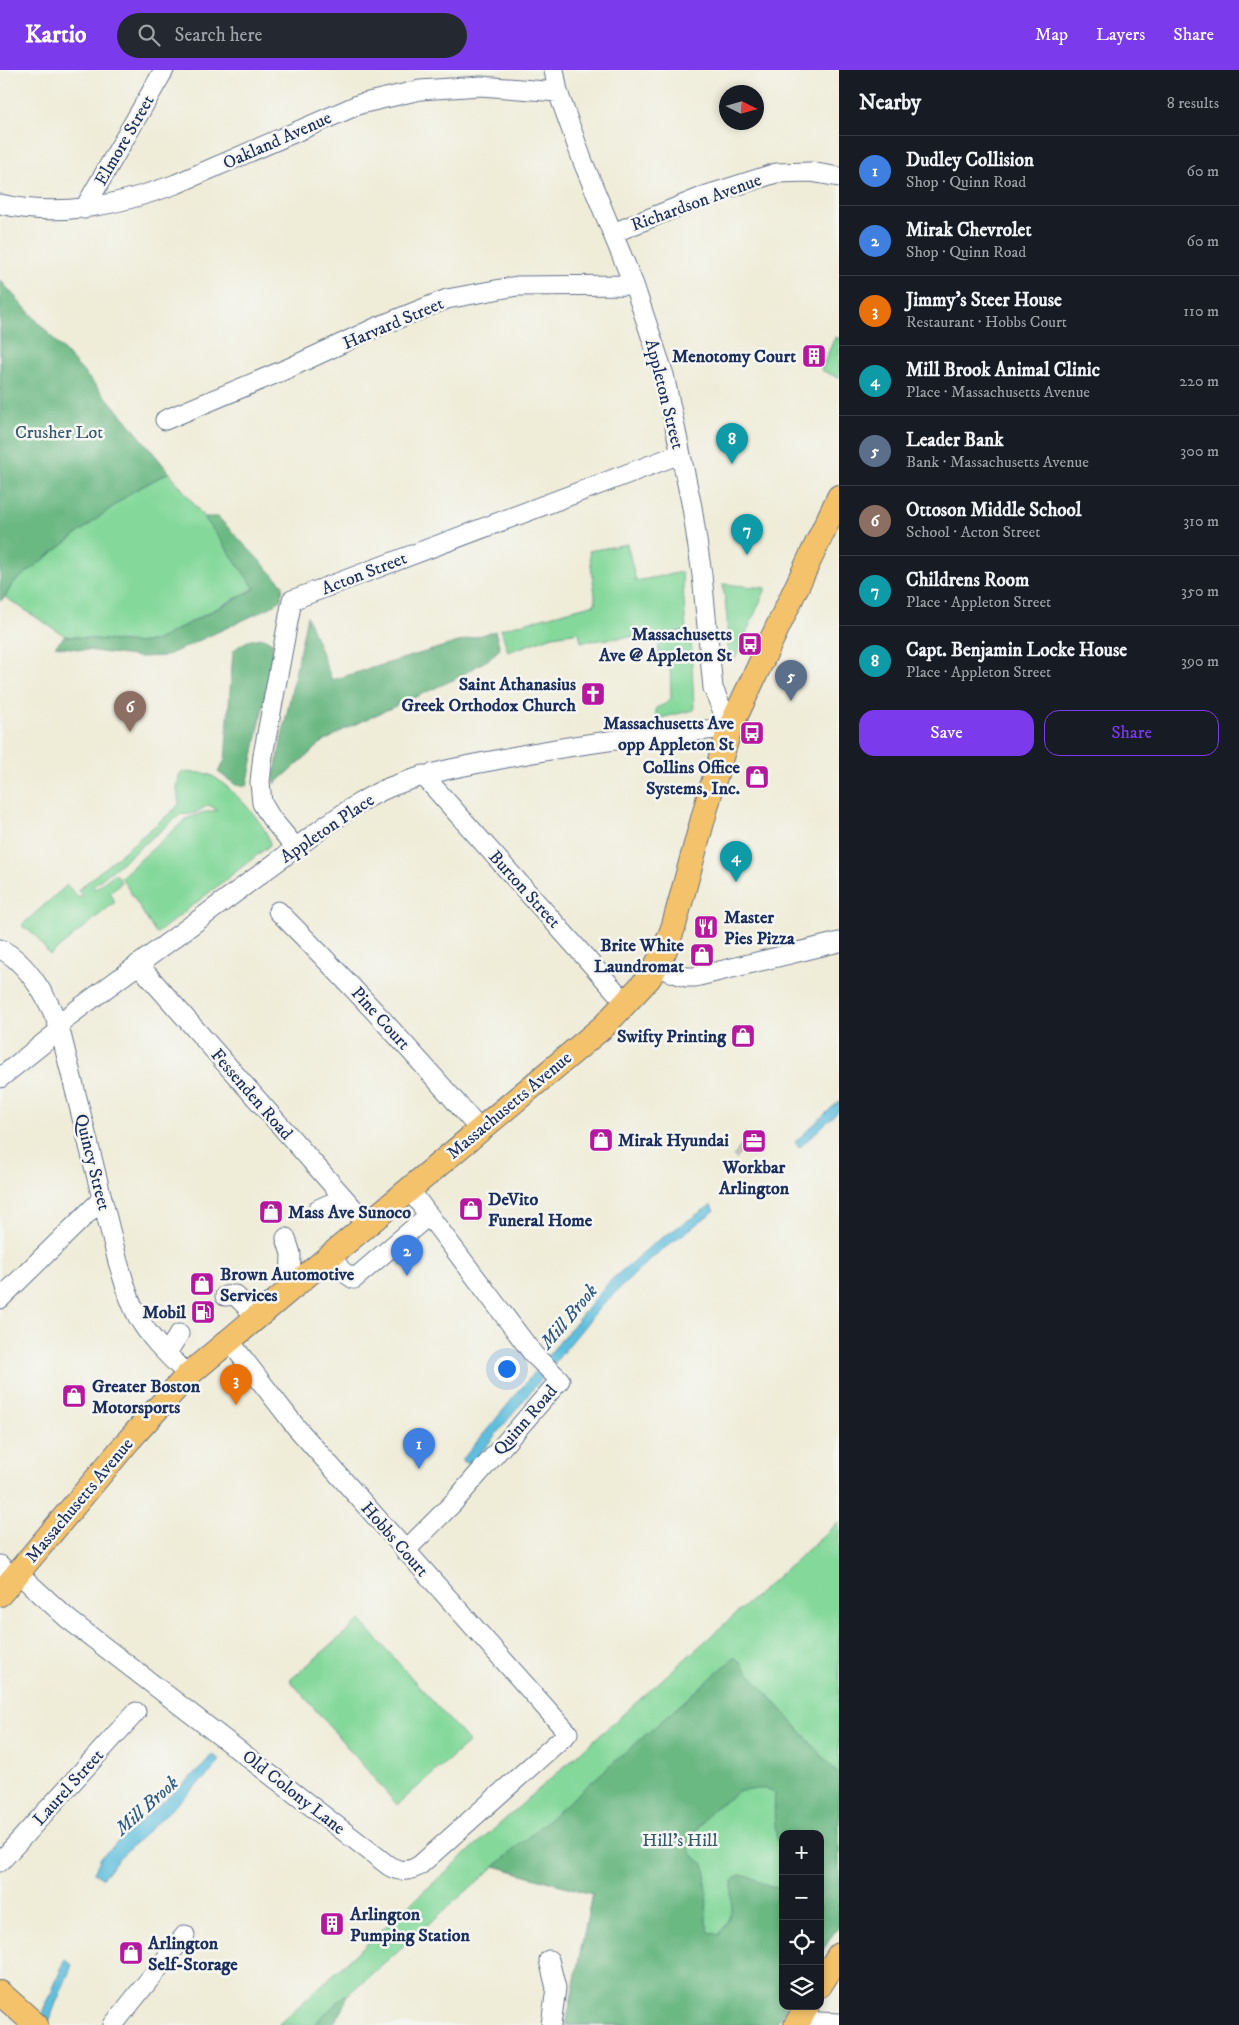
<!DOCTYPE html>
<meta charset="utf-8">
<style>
:root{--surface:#171b24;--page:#242831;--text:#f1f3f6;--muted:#9ea1a6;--line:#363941;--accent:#7c3aed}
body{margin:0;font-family:"IM FELL DW Pica",serif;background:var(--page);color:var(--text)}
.controls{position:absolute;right:15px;bottom:15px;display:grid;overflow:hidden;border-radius:10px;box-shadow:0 2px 8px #0003}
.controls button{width:45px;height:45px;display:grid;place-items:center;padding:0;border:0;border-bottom:1px solid var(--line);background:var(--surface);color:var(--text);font:25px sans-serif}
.compass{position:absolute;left:719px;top:15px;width:45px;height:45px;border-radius:50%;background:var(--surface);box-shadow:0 2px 8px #0003;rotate:95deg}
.you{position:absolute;left:506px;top:1298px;width:18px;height:18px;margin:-12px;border:4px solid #fff;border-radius:50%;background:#1a73e8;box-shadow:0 0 0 8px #1a73e833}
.badge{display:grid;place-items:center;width:32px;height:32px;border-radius:50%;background:var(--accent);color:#fff;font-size:16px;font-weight:700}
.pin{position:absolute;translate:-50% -41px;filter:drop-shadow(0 1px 2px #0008)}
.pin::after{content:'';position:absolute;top:26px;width:18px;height:15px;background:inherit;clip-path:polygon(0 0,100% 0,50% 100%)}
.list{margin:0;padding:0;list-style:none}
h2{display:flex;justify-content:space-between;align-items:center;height:65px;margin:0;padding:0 20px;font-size:21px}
h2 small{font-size:16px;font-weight:400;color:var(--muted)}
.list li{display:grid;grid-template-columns:32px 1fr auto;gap:15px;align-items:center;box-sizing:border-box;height:70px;padding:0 20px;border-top:1px solid var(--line)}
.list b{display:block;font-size:19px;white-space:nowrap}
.list p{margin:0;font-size:16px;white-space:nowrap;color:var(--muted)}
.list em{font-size:16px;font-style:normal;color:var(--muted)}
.actions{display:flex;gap:10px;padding:15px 20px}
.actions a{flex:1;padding:11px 0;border:1px solid var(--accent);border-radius:15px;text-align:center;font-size:18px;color:var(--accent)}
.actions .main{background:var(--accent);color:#fff}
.icon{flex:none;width:28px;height:28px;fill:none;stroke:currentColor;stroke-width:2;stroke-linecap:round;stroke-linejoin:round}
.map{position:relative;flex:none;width:839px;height:1955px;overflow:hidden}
header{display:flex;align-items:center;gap:30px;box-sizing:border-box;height:70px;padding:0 25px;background:var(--accent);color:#fff}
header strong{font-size:24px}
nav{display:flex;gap:28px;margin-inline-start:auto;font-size:18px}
.search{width:350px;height:45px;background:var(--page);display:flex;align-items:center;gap:12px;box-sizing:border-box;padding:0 18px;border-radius:28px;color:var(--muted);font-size:19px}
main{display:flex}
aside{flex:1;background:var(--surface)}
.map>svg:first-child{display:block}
.green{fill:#83d89a;stroke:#4f847c}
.forest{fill:#6ab882;stroke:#427470}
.water{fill:#5ebfdd;stroke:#3c779e}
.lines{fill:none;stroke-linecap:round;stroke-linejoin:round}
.minor-tunnel{stroke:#c5c6c0;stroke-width:19;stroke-dasharray:19 9;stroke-linecap:butt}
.minor-casing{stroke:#657189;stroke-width:21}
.major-casing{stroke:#657189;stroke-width:26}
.minor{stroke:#fff;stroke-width:19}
.major{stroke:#f3c26a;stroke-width:24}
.labels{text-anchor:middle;stroke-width:5;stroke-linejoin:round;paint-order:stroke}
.street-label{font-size:18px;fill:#1b2f5e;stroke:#f6f6f2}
.poi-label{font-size:18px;font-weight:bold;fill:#1b2f5e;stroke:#f6f6f2;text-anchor:end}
.park-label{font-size:18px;fill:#35596d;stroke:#f6f6f2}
.water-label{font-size:19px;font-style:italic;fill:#2f5a84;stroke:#f6f6f2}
</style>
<header>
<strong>Kartio</strong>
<div class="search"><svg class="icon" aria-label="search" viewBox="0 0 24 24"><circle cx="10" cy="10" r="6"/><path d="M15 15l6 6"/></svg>Search here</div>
<nav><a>Map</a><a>Layers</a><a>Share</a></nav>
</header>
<main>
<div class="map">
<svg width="839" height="1955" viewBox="0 0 839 1955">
<rect width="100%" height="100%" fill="#f6f6f2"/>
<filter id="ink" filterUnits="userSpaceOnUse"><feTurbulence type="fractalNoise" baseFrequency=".02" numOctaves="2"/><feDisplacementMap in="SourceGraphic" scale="10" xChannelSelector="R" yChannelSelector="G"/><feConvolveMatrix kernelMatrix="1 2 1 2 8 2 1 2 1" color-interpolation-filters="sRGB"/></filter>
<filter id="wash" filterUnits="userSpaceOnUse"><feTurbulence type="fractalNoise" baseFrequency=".0096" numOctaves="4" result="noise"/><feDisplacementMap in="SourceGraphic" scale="20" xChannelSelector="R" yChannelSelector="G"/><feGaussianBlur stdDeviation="1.12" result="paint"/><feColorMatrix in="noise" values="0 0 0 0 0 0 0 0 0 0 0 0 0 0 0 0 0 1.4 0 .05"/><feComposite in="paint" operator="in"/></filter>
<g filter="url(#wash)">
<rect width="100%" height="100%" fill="#efecd8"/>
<path class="green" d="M835,267L839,268V308L821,300Z
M169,402L204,447L255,518L155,571L136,573L65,566L5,527L13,513L132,422Z
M627,474L636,511L682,502L686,561L581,572L579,562L553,566L508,582L501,559L595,534V524L589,481Z
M723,514L766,518L734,591L728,588L727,547Z
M691,570L694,640L656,649V638L665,634L671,629L670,593H660L658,571Z
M183,702C192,703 203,702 210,705C227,712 270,757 270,775L156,864L121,807L186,749L201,743L218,740L208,735C199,741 192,746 181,744L93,816L95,819L114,804L118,806L121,813L110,822L115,832L50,885L35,865L22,856L24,853L67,815L79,828L82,826L78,820L176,738L179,734L177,719L179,705Z
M839,1452V1855L820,1884V1764H783V1936H787L775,1955H566L592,1824L495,1796L313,1955H278L411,1833Z
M360,1550L469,1672L397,1735L290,1610Z"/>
<path class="forest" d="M0,210L124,347L169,402L132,422L13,513L5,527L0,531Z
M204,447H218L283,515L281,530L269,538L166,586L140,587L55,576L65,566L136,573L155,571L255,519Z
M307,546L332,610L495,561L500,579L489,589L455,609L347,658L320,674L275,714L274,706Z
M264,568L272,573L273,583L267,617L247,716L236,715L218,702L225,690L233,581C243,572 250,569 264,568Z
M735,1587L839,1705V1855L820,1884V1764H783V1784C773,1769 774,1741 775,1723C767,1715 750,1721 739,1721C732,1728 724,1731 716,1737C706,1743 693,1766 688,1776L691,1784L704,1794L706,1801L705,1813L707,1825L706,1852L709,1862L719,1865C724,1857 729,1850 731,1841C732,1832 729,1812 736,1807C750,1797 765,1824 783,1816V1936H787L775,1955H566L592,1824L495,1796Z
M346,1924C347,1937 339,1946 332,1955H313Z"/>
<path class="water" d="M839,1031V1041L799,1078L795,1072Z
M711,1135L714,1141L654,1186L601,1236L470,1396L462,1390L610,1211L653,1174Z
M212,1684L220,1690L213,1700L118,1789L102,1808L94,1803L101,1787L203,1696Z
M65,1889L72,1895L47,1955H36L43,1943Z"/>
</g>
<g filter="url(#ink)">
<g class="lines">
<path class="minor-tunnel" d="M741,1076L746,1081"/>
<defs>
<path id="minor" d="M0,134C61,148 118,135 176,114L360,34L420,20L481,16L558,22
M84,139L164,0
M613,163L707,125L776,103L811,102L839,107
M165,350L289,298L377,257L447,229L517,216L634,215
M423,705L626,933
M296,778L271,748L262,733L260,712L263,685L292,530L680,384
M278,841C348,911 415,984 480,1060
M0,879C27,891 51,933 60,960L118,1192C124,1210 128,1230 138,1247C150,1269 170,1287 188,1305
M138,894L367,1154
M656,897L686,907H695L839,872
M58,954L328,754C348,740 368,726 390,717C426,703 463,696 501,689C576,674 653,664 730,658L713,618L702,505L692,437L664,305L634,215L583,92L558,22L554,0
M0,1008L60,960
M318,1139L334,1132L348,1133
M286,1168L291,1184L290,1218
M330,1185L342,1201L354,1209L429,1145
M225,1226L235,1225L247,1237L263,1240
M0,1229L102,1129
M167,1283L179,1264
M405,1481L453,1433L560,1310L534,1285L409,1119
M0,1495L13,1509
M18,1503L68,1549L389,1796C399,1802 410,1802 420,1795L568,1663L296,1357L228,1269
M0,1792L136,1642
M549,1890L556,1918L551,1955
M799,1951L839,1953
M113,1955L185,1865"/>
<path id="major" d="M0,1524L129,1370L188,1305L604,956L649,908L664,882L674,855L710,723L730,658L839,427
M820,1915L839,1885
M0,1923L36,1955
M796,1955L807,1936"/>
</defs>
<use href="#minor" class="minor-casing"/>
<use href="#major" class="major-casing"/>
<use href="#minor" class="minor"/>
<use href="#major" class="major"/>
</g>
</g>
<defs>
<symbol id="building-square" viewBox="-11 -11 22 22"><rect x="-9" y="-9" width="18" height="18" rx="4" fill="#b5179e" stroke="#f6f6f2"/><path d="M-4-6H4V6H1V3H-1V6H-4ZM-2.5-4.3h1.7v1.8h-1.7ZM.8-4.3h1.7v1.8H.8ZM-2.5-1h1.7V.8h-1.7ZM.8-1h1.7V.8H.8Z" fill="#fff"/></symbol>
<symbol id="bus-square" viewBox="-11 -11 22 22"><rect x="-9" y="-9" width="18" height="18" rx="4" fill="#b5179e" stroke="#f6f6f2"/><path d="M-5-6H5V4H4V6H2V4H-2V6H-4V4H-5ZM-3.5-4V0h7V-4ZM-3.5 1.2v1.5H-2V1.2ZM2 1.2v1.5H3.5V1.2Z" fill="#fff"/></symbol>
<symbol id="church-square" viewBox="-11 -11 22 22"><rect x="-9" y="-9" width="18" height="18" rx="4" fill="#b5179e" stroke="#f6f6f2"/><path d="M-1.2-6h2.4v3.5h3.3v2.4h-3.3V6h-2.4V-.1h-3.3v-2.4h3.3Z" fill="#fff"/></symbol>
<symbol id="shop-square" viewBox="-11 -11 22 22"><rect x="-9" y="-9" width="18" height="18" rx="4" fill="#b5179e" stroke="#f6f6f2"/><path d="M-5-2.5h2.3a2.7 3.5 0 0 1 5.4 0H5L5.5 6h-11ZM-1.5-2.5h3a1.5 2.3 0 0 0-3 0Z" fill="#fff"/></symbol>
<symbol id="restaurant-square" viewBox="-11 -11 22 22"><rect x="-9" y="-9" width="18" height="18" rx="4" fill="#b5179e" stroke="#f6f6f2"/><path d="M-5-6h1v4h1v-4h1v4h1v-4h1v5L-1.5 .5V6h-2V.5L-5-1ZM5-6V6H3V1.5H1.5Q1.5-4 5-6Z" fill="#fff"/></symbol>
<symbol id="office-square" viewBox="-11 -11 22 22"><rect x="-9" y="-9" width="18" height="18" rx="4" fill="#b5179e" stroke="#f6f6f2"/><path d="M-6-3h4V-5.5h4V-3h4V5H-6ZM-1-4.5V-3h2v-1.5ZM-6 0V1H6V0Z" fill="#fff"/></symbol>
<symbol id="fuel-square" viewBox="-11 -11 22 22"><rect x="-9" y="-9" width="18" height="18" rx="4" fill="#b5179e" stroke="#f6f6f2"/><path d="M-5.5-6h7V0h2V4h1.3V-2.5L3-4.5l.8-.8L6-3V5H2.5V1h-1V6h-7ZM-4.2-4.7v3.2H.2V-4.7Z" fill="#fff"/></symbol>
</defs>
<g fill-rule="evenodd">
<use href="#building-square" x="800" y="272" width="28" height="28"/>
<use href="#bus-square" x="736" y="560" width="28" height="28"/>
<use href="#church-square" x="579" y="610" width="28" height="28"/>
<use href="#bus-square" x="738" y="649" width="28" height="28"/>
<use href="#shop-square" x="743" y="693" width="28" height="28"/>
<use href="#restaurant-square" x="692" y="843" width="28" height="28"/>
<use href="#shop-square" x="688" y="871" width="28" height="28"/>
<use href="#shop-square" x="729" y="952" width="28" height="28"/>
<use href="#shop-square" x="587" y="1056" width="28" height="28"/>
<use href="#office-square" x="740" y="1057" width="28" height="28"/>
<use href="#shop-square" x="457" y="1125" width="28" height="28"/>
<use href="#shop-square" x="257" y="1128" width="28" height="28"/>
<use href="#shop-square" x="188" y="1200" width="28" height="28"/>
<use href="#fuel-square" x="189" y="1228" width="28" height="28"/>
<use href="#shop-square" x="60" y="1312" width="28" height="28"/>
<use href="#building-square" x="318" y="1840" width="28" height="28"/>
<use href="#shop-square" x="117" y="1869" width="28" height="28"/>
</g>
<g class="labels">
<g class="street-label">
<text transform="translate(124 70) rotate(-60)" y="6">Elmore Street</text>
<text transform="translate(277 70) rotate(-24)" y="6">Oakland Avenue</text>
<text transform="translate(696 132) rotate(-20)" y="6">Richardson Avenue</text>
<text transform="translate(393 253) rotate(-23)" y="6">Harvard Street</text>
<text transform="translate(665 324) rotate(76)" y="6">Appleton Street</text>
<text transform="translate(364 503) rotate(-21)" y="6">Acton Street</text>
<text transform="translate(327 758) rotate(-34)" y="6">Appleton Place</text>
<text transform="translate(525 819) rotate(48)" y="6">Burton Street</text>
<text transform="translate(381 948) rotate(48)" y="6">Pine Court</text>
<text transform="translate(252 1024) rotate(49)" y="6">Fessenden Road</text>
<text transform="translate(509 1035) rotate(-40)" y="6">Massachusetts Avenue</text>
<text transform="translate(93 1092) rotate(76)" y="6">Quincy Street</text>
<text transform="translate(525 1350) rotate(-49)" y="6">Quinn Road</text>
<text transform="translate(79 1430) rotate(-50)" y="6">Massachusetts Avenue</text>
<text transform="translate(395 1469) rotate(49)" y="6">Hobbs Court</text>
<text transform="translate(68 1717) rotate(-48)" y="6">Laurel Street</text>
<text transform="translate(294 1722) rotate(38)" y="6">Old Colony Lane</text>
</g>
<g class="poi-label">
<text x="796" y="292">Menotomy Court</text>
<text x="732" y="570">Massachusetts<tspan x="732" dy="21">Ave @ Appleton St</tspan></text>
<text x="576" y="620">Saint Athanasius<tspan x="576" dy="21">Greek Orthodox Church</tspan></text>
<text x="734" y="659">Massachusetts Ave<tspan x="734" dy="21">opp Appleton St</tspan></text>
<text x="740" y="703">Collins Office<tspan x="740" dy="21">Systems, Inc.</tspan></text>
<text x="724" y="853" text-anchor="start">Master<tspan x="724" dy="21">Pies Pizza</tspan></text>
<text x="684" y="881">Brite White<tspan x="684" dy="21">Laundromat</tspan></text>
<text x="726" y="972">Swifty Printing</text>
<text x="618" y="1076" text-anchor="start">Mirak Hyundai</text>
<text x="754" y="1103" text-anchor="middle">Workbar<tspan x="754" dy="21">Arlington</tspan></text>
<text x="488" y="1135" text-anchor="start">DeVito<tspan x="488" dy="21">Funeral Home</tspan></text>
<text x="288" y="1148" text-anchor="start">Mass Ave Sunoco</text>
<text x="220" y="1210" text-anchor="start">Brown Automotive<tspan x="220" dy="21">Services</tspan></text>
<text x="186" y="1248">Mobil</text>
<text x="92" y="1322" text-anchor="start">Greater Boston<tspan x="92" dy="21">Motorsports</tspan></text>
<text x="350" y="1850" text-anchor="start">Arlington<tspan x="350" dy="21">Pumping Station</tspan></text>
<text x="148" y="1879" text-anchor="start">Arlington<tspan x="148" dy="21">Self-Storage</tspan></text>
</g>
<g class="park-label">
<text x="59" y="368">Crusher Lot</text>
<text x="680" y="1776">Hill's Hill</text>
</g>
<g class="water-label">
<text transform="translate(568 1246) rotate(-50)" y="7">Mill Brook</text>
<text transform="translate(146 1735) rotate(-42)" y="7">Mill Brook</text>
</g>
</g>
</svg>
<div class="controls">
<button>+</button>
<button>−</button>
<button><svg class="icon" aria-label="locate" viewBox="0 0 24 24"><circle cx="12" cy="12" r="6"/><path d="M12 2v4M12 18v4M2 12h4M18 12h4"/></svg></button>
<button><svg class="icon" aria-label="layers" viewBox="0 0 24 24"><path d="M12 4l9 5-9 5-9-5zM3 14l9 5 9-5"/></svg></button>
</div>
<svg class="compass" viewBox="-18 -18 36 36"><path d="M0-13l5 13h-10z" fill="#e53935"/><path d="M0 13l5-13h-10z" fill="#9ea1a6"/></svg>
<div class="you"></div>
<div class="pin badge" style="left:419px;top:1399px;background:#3f7fe0">1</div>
<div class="pin badge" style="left:407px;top:1206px;background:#3f7fe0">2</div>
<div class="pin badge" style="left:236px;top:1335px;background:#e8710a">3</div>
<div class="pin badge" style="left:736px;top:812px;background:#0f9aa8">4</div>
<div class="pin badge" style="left:791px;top:631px;background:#5c6f8a">5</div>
<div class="pin badge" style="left:130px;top:662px;background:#8d6e63">6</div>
<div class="pin badge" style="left:747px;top:485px;background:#0f9aa8">7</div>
<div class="pin badge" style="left:732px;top:394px;background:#0f9aa8">8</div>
</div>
<aside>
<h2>Nearby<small>8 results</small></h2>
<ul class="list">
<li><span class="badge" style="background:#3f7fe0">1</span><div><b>Dudley Collision</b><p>Shop · Quinn Road</p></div><em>60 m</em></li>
<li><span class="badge" style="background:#3f7fe0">2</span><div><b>Mirak Chevrolet</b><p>Shop · Quinn Road</p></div><em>60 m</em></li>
<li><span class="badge" style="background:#e8710a">3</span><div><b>Jimmy's Steer House</b><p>Restaurant · Hobbs Court</p></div><em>110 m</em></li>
<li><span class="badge" style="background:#0f9aa8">4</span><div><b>Mill Brook Animal Clinic</b><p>Place · Massachusetts Avenue</p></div><em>220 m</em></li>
<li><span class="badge" style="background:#5c6f8a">5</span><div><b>Leader Bank</b><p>Bank · Massachusetts Avenue</p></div><em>300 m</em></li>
<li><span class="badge" style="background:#8d6e63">6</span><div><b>Ottoson Middle School</b><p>School · Acton Street</p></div><em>310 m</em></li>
<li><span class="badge" style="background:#0f9aa8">7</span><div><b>Childrens Room</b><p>Place · Appleton Street</p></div><em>350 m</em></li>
<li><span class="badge" style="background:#0f9aa8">8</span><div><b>Capt. Benjamin Locke House</b><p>Place · Appleton Street</p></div><em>390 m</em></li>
</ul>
<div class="actions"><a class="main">Save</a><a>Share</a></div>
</aside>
</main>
